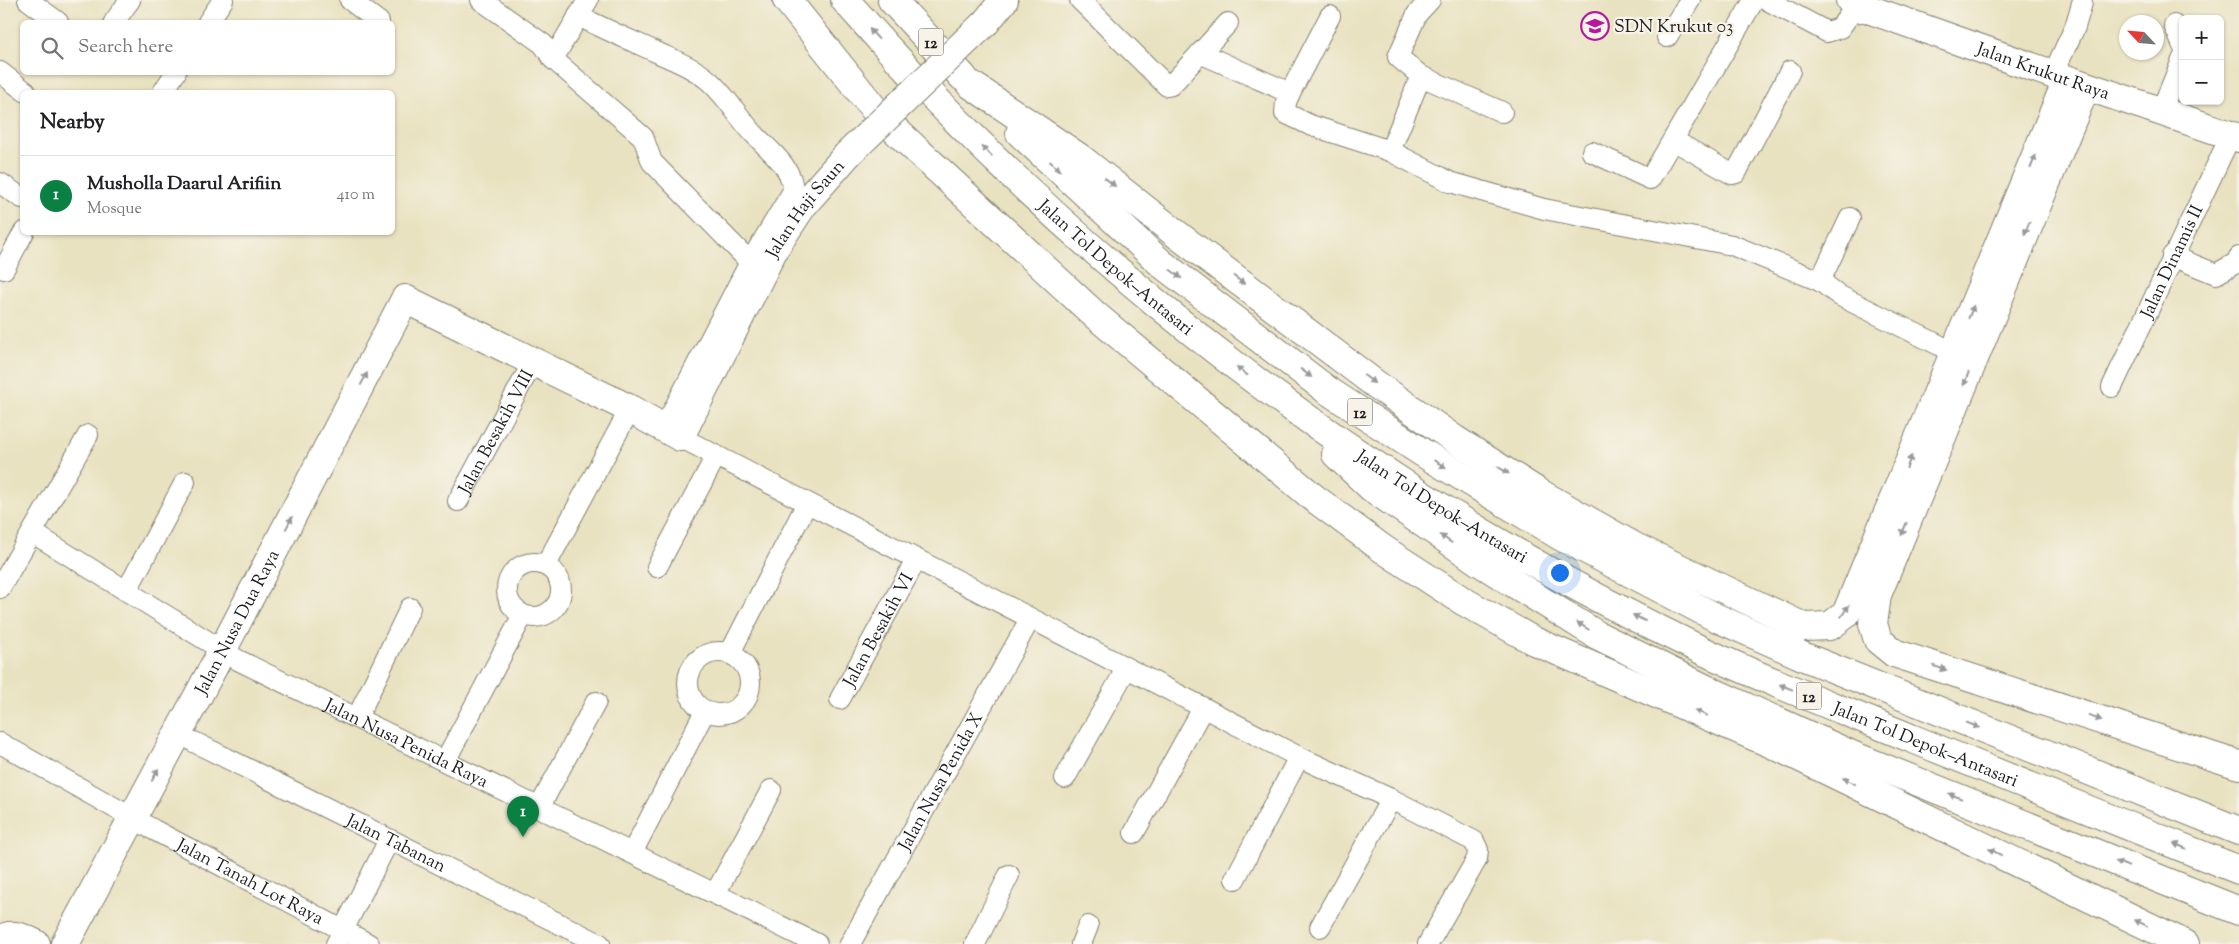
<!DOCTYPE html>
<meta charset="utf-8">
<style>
:root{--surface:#fff;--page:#f6f6f6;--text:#202124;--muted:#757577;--line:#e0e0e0;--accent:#0b8043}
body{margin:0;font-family:"Sorts Mill Goudy",serif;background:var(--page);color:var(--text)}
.controls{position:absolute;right:15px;top:15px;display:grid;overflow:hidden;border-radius:8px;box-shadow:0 1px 4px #0004}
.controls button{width:45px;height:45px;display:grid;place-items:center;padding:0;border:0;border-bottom:1px solid var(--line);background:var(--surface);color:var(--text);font:25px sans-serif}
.compass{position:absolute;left:2119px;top:15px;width:45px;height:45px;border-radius:50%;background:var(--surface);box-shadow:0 1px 4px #0004;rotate:296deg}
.you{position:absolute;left:1559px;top:572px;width:18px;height:18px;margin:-12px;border:4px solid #fff;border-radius:50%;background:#1a73e8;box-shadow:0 0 0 8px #1a73e833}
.badge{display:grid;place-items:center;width:32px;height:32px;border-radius:50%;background:var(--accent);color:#fff;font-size:16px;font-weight:700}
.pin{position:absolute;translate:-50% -41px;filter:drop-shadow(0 1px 2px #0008)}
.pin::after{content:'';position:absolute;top:26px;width:18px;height:15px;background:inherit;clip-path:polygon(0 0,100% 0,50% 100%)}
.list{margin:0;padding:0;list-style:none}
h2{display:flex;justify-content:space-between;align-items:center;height:65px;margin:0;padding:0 20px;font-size:21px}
h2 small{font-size:16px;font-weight:400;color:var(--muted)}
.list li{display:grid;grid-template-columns:32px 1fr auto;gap:15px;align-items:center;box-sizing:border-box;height:80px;padding:0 20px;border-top:1px solid var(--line)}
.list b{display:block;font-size:19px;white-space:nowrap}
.list p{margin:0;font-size:16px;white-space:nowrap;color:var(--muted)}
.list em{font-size:16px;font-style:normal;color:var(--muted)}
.icon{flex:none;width:28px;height:28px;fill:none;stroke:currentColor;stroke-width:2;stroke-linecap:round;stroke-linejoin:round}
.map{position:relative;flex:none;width:2239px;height:944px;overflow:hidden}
.search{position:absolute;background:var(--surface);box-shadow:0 1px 4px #0004;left:20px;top:20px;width:375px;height:55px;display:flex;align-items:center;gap:12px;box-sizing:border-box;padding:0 18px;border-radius:8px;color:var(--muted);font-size:19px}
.panel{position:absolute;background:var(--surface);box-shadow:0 1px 4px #0004;left:20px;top:90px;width:375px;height:145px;border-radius:8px}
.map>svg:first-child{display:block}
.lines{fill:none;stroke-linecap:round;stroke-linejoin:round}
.street-casing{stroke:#827f6e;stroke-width:22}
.secondary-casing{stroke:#827f6e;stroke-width:30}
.highway-casing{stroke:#827f6e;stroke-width:30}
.street{stroke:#fff;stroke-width:20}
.secondary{stroke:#fff;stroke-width:28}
.highway{stroke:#fff;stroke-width:28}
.secondary-bridge-casing{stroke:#827f6e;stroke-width:30;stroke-linecap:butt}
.secondary-bridge{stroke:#fff;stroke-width:28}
.oneway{fill:#999}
.labels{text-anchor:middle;stroke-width:4.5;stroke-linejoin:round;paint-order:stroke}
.shield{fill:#f7f3e8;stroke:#5e5c59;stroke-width:1}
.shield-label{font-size:16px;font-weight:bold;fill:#1c1c1c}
.poi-label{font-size:18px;fill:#1c1c1c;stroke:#f7f3e8;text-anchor:start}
.street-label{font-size:18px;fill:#1c1c1c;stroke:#f7f3e8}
</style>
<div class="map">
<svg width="2239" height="944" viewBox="0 0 2239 944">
<rect width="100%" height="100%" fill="#f7f3e8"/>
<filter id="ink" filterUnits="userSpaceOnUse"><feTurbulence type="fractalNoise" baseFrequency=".02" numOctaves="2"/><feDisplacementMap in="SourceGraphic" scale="10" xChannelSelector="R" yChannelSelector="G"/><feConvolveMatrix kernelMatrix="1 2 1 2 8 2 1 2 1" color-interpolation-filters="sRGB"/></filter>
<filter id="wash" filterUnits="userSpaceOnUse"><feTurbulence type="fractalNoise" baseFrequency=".0096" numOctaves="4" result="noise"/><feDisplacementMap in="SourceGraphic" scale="20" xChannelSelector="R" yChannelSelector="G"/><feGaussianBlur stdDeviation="1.12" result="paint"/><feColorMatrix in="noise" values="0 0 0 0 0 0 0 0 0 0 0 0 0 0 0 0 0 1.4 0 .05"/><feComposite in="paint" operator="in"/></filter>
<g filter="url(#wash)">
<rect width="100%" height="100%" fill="#e9e2c1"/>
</g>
<g filter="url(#ink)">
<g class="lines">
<defs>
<g id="street">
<path d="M28,0L58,22"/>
<path d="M350,0L379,22"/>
<path d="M481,0L543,44L553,59L643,137L652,162L750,262"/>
<path d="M1080,0L1167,86L1171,85L1228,23"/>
<path d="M1430,0L1417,14L1398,57L1421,76L1502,112"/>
<path d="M1767,0L1827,32L1840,28L1850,14L1871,10"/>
<path d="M578,16C603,28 629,40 654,51C673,60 693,67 708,80C727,96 739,119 756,136C771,152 793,168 793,191L750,262L664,428"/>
<path d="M114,22L130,0"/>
<path d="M208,22L223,0"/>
<path d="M2174,25L2183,46"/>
<path d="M1667,37L1690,0"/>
<path d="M1200,53L1290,93L1330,16"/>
<path d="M553,59L588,0"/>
<path d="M0,72L26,92"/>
<path d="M2053,74L2075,27L2082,3"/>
<path d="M1421,76L1390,151L1450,182L1544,209L1732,245L1820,281L1850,218"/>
<path d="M163,92L176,72"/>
<path d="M1290,93L1286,102L1285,113L1310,125L1390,151"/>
<path d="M2161,111L2183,58"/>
<path d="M1673,140L1732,174L1736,173L1790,71"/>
<path d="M1592,152L1650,179L1754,0"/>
<path d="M0,183L22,198"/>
<path d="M2172,256L2216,274L2236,263L2239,257"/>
<path d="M4,269L24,232"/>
<path d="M1820,281L1840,296L1939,345"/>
<path id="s1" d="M2112,387L2231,135"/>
<path d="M680,437L1299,757L1391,799L1474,841L1478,850L1477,859L1428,944"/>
<path id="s2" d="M458,501L533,362"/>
<path id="s3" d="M33,533L238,660L817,944"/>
<circle cx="534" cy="590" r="27"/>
<path d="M546,565L630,409"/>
<path d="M657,567L716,456"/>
<path d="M0,588L88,435"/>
<path d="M127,590L185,482"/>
<circle cx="719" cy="683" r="31"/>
<path d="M730,653L807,503"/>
<path id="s4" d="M840,699L916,560"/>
<path d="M357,718L410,608"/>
<path id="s5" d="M194,742L600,944"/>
<path id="s6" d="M0,743L154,830L369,944"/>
<path d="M445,761L523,615"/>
<path d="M1065,778L1126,669"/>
<path d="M539,808L596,702"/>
<path d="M1134,833L1203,708"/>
<path d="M632,853L705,711"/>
<path d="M1235,879L1299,757"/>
<path d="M715,894L771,790"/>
<path d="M1320,927L1391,799"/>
<path d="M336,944L389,840"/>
<path id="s7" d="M850,944L1030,619"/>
<path d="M975,944L1009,875"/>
<path d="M1081,944L1088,926"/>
</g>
<g id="secondary">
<path id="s8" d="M1850,0L1871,10L2086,86L2239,138"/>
<path d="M986,22L1004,0"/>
<path d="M0,940C12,931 24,938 36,944"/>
<path id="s9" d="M65,944L222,651L405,299L630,409L680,437L774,249L803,205L848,154"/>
</g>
<g id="highway">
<path d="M787,0L879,115L1095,315L1314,498L1383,549L1463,601L1534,641L1774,745L2185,944"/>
<path id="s10" d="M845,0C1080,271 1374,493 1697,648C1768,682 1841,709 1913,739C2022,783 2130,827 2239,870"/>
<path d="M892,0L963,77"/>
<path d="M970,84L1080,158L1179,236L1374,383L1454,439L1536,491L1635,547L1804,627L1830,626L1846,614L2067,80"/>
<path d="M2086,86L1877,595L1873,624L1878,640L1894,653L2239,765"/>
<path d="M1020,133L1162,264L1327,390L1423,453L1560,536L1715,617L1807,658L2239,831"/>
<path d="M1336,454L1372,488L1478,561L1597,635L1704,688L1854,756L2239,911"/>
</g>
</defs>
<use href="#street" class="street-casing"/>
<use href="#secondary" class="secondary-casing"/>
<use href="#highway" class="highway-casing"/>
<use href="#street" class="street"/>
<use href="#secondary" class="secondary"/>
<use href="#highway" class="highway"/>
<defs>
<path id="secondary-bridge" d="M848,154L986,22"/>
</defs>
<use href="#secondary-bridge" class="secondary-bridge-casing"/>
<use href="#secondary-bridge" class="secondary-bridge"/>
</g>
<defs><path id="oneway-solid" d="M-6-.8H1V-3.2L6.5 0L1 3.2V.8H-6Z" transform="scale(1.25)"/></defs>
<g class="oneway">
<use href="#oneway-solid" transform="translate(874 34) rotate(-131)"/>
<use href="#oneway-solid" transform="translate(987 151) rotate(-134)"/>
<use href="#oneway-solid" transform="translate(2033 162) rotate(-68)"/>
<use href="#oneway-solid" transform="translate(1055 166) rotate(42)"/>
<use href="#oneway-solid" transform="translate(1110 182) rotate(38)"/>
<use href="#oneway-solid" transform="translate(2027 228) rotate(112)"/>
<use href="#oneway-solid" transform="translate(1176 274) rotate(37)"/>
<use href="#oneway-solid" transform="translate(1239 280) rotate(37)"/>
<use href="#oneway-solid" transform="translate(1971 312) rotate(-68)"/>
<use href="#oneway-solid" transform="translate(1242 371) rotate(-142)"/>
<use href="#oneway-solid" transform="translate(1306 373) rotate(37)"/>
<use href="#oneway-solid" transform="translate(364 379) rotate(-62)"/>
<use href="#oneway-solid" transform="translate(1369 379) rotate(37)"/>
<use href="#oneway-solid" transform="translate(1966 379) rotate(112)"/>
<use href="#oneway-solid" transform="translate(1909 462) rotate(-68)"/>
<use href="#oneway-solid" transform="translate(1440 464) rotate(31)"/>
<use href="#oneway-solid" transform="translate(1503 470) rotate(32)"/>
<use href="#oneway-solid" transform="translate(289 523) rotate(-62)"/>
<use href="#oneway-solid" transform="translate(1904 529) rotate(112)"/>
<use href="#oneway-solid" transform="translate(1446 539) rotate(-145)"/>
<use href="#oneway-solid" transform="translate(1845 611) rotate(-56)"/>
<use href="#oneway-solid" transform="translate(1639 618) rotate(-153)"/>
<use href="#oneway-solid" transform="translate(1583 626) rotate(-148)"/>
<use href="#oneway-solid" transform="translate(1940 668) rotate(18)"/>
<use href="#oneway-solid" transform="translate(1786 687) rotate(-158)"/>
<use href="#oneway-solid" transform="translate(1701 713) rotate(-157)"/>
<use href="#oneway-solid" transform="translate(2095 718) rotate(18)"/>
<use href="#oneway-solid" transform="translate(1973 725) rotate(21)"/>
<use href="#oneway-solid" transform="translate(155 775) rotate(-62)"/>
<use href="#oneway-solid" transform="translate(1849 781) rotate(-154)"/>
<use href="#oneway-solid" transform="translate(1955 796) rotate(-158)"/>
<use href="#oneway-solid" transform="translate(2180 846) rotate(-158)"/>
<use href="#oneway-solid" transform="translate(1995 852) rotate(-154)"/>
<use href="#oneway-solid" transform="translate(2122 864) rotate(-158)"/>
<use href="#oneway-solid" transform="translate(2141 923) rotate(-154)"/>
</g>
</g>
<defs>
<symbol id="school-ring" viewBox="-11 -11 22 22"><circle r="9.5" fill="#f7f3e8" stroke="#b5179e" stroke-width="1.5"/><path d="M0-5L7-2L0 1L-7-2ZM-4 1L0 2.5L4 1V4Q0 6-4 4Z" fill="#b5179e"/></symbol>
</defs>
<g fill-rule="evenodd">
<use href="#school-ring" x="1579" y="10" width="32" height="32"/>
</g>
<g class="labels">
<g class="shield">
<rect x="918.5" y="28.5" width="25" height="27" rx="4"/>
<rect x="1347.5" y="398.5" width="25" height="27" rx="4"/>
<rect x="1796.5" y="682.5" width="25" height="27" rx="4"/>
</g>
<g class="shield-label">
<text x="931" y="48">12</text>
<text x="1360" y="418">12</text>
<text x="1809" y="702">12</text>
</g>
<g class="poi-label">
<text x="1614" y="32">SDN Krukut 03</text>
</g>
<g class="street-label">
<text dy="6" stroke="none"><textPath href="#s8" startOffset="206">Jalan Krukut Raya</textPath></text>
<text dy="6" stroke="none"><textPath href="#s9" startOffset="1298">Jalan Haji Saun</textPath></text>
<text dy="6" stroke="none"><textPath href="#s1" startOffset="139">Jalan Dinamis II</textPath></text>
<text dy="6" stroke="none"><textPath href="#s10" startOffset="381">Jalan Tol Depok–Antasari</textPath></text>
<text dy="6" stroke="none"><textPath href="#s2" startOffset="79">Jalan Besakih VIII</textPath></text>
<text dy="6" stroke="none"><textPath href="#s10" startOffset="786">Jalan Tol Depok–Antasari</textPath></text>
<text dy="6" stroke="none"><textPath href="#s9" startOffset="365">Jalan Nusa Dua Raya</textPath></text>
<text dy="6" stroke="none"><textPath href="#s4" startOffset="79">Jalan Besakih VI</textPath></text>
<text dy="6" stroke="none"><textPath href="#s3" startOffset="429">Jalan Nusa Penida Raya</textPath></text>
<text dy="6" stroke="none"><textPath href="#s10" startOffset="1326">Jalan Tol Depok–Antasari</textPath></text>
<text dy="6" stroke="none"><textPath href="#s7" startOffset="186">Jalan Nusa Penida X</textPath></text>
<text dy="6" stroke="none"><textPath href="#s5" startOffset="226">Jalan Tabanan</textPath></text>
<text dy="6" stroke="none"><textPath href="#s6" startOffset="286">Jalan Tanah Lot Raya</textPath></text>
</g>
</g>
</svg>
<div class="controls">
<button>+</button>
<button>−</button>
</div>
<svg class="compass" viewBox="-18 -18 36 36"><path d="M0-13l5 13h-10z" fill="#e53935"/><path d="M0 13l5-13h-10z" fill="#757577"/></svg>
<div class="you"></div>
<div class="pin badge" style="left:523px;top:837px">1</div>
<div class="search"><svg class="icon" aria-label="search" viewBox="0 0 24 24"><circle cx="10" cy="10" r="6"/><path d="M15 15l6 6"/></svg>Search here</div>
<section class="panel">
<h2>Nearby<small></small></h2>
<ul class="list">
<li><span class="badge">1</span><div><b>Musholla Daarul Arifiin</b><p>Mosque</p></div><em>410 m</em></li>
</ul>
</section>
</div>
